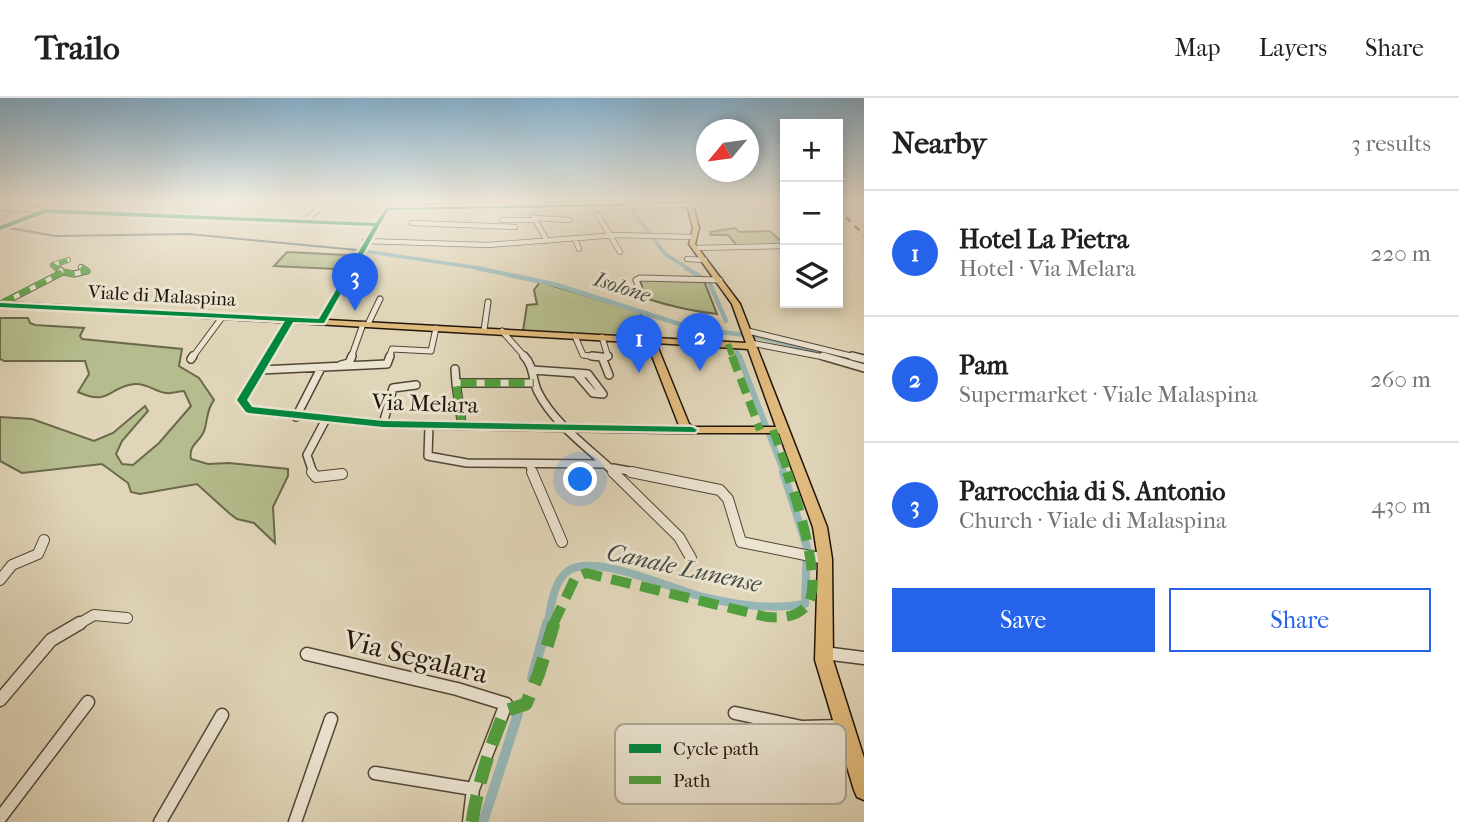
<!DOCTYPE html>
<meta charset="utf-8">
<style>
:root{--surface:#fff;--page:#f6f6f6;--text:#202124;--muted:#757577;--line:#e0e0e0;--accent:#2563eb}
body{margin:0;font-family:"IM FELL French Canon",serif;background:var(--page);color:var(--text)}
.controls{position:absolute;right:21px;top:21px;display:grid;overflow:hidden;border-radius:0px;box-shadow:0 4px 10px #0003}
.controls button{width:63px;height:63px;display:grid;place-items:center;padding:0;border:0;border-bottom:2px solid var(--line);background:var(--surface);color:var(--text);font:35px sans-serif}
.compass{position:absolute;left:696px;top:21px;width:63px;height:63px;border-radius:50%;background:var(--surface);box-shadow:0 4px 10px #0003;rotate:241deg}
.you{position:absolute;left:581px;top:382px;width:24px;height:24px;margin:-18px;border:5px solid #fff;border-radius:50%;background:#1a73e8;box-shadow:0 0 0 10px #1a73e833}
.badge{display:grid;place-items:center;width:46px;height:46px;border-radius:50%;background:var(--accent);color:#fff;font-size:23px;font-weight:700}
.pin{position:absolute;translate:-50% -58px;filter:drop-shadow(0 2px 4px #0008)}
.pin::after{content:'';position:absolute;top:37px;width:24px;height:21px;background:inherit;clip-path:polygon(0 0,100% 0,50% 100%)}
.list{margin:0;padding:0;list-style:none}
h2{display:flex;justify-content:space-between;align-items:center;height:91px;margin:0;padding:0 28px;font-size:30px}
h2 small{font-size:23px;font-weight:400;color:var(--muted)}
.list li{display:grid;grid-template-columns:46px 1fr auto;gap:21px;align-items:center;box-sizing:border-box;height:126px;padding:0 28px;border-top:2px solid var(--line)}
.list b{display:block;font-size:26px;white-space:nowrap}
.list p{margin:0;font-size:23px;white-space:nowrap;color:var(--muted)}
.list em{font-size:23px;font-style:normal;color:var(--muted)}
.actions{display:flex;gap:14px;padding:21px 28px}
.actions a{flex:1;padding:16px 0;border:2px solid var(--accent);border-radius:0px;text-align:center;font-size:24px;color:var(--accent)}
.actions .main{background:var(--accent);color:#fff}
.icon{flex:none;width:38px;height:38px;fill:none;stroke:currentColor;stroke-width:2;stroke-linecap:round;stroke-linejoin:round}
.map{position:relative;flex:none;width:864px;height:724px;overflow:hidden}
header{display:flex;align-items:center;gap:42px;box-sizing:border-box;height:98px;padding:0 35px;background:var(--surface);border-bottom:2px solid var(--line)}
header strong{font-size:33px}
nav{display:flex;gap:38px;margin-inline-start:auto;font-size:24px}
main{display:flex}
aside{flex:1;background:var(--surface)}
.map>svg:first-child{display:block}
.green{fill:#b5bc8d;stroke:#6b684c;stroke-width:2}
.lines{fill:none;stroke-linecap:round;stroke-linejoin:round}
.stream{stroke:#677672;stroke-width:2}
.canal-far4{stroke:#96b7b7;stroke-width:3.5}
.canal-far3{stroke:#96b7b7;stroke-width:4.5}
.canal-far2{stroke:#96b7b7;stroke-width:6}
.canal-far1{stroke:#96b7b7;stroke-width:8}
.canal{stroke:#96b7b7;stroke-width:10}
.street-far4-casing{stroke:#514536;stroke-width:6}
.street-far3-casing{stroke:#514536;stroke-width:7}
.street-far2-casing{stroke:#514536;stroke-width:10}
.street-far1-casing{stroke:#514536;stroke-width:12}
.street-casing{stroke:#514536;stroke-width:15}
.primary-casing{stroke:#21150a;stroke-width:3}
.street-far4{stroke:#ebe4d1;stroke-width:4.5}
.street-far3{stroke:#ebe4d1;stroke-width:5}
.street-far2{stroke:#ebe4d1;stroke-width:7}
.street-far1{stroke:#ebe4d1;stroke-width:10}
.street{stroke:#ebe4d1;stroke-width:12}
.primary{fill:#e0ba7c;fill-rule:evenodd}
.rail{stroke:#21150a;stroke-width:2;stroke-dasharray:6 6;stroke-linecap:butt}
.quiet-far4{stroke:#50a03e;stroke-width:4.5;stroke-dasharray:9 4.5;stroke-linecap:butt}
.quiet-far3{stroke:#50a03e;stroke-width:6;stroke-dasharray:12 6;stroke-linecap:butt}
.quiet-far2{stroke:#50a03e;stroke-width:8;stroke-dasharray:16 8;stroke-linecap:butt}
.quiet-far1{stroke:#50a03e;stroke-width:10;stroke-dasharray:20 10;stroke-linecap:butt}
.quiet{stroke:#50a03e;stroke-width:13;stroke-dasharray:27 13;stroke-linecap:butt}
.cycleway-casing{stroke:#ebe4d1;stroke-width:5}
.cycleway{fill:#00873e;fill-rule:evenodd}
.labels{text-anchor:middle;stroke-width:6;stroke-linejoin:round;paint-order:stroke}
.far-street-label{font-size:19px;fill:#21150a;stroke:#ebe4d1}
.far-water-label{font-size:21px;font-style:italic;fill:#4a4e47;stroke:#ebe4d1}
.street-label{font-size:23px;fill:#21150a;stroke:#ebe4d1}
.water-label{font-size:24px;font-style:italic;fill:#4a4e47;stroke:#ebe4d1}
.near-street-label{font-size:28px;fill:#21150a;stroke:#ebe4d1}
.key{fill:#ebe4d1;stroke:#aea695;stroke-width:2}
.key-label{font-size:19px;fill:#21150a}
</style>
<header>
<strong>Trailo</strong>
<nav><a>Map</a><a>Layers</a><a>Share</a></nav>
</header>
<main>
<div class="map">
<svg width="864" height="724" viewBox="0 0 864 724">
<rect width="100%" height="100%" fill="#e0d5b8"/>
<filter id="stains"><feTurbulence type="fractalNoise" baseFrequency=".00286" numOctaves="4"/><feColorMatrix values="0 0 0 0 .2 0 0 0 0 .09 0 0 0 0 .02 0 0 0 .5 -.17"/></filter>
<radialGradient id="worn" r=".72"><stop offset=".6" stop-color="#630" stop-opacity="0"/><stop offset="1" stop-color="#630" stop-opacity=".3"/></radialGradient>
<path class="green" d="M735,130L739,134L770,133L785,147L738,149L728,137H711L710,134Z
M287,154L346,157L336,171L274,168Z
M640,181L704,183L717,216C690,213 669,208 645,200Z
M540,184L641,214L644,240L523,233L527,207L537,206L534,192Z
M0,220H28L30,225L35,227L84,230L80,238L82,241L182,251L179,268L199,280L214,302C207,312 208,318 205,330C202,344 188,345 191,361L208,366L229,365L288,371V378L273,409L275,445L254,425L237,421L229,415L197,386L140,396L131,394L128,385L102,366L22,375L0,363V319L32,321L94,343L113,335L145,308L148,313L122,343L116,356L122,366L133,367L159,345L191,308L184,293C179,293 172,296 167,295C156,295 148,285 135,286C109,288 110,309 78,294L89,276L85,263H4L0,261Z"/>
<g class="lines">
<path class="stream" d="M4,129L55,138L189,136L357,152"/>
<path class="canal-far4" d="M625,103L665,156L689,171
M357,152L485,171"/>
<path class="canal-far3" d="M477,170L557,187L692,230L759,239L843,260
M686,170L709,184L726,223
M735,248L739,260"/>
<path class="canal-far2" d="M739,258L784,375
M836,258L864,265"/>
<path class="canal-far1" d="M547,527C551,511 553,483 568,473C595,454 673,492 703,499C737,507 771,512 805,506L807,449L783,374"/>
<path class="canal" d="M532,580L547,525
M483,724L518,616"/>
<defs>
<path id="street-far4" d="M0,110L375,126
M70,110L109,103
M598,117L620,154
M533,118L547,143
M535,120L570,122
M305,122L329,103
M502,122H536
M412,125L515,129
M0,130L41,114
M575,141L579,151
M365,143L488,147L616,137L692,139
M695,150L785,148
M687,161L705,162
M81,169L84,171
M59,171L53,167L68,162
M350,171L387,110L692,107L725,103"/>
<path id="street-far3" d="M63,174L74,176L87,173L82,170
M643,200L636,182L640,180L720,182
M1,206L63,174L57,170
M321,223L351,170
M368,226L380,201
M484,232L488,204
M502,233L526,260
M748,233L859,260
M575,238L583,257L602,260
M602,239L608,259L604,260
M751,245L829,260
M192,260L223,218
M267,260L290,222
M351,260L363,226
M389,260L392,251L431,253L436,230"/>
<path id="street-far2" d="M268,258L242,302L249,312L383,326L692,332
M524,258C534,268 532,282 538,294C554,326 590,351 615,375
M592,258L602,259L609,277
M823,258L864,270
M852,258L864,261
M603,260L608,258
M191,261L193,258
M341,267L349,265L352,258
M455,271L456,285
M261,272L387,266L390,258
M532,272L576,275
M576,275L588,276L603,296L593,295Z
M296,319L321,270
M383,326L393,290L416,287
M429,328L428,358L467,365L604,366
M462,328L456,285H534
M529,366L533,375
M613,370L640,375
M313,375L307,357L326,321"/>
<path id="street-far1" d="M312,374L316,379L342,376
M532,374L562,444
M613,374L679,439L691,460
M631,374L720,392L728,401L741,444L825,461
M0,482L12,467L38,456L44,442
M77,527L94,517L127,520"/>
<path id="street" d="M824,555L864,560
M307,556L457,591L506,606L473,691L469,724
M0,602L51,542L80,525
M735,615L802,629L842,628
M375,675L473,691
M0,720L88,604
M160,724L222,617
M295,724L331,621"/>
<path id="primary" d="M686,103H692L699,130L695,146L740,206L827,429L832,461L833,562L864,660V702L857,699L854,692L815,562L818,461L813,429L779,335H692L680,330L647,245L0,208V204L746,245L732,206L689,146L693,130ZM656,245L748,251L776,329H694L689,326Z"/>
</defs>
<use href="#street-far4" class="street-far4-casing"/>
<use href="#street-far3" class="street-far3-casing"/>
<use href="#street-far2" class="street-far2-casing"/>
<use href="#street-far1" class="street-far1-casing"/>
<use href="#street" class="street-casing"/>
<use href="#primary" class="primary-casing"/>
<use href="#street-far4" class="street-far4"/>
<use href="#street-far3" class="street-far3"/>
<use href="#street-far2" class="street-far2"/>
<use href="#street-far1" class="street-far1"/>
<use href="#street" class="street"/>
<use href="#primary" class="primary"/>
<path class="rail" d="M838,111L864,137"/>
<path class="quiet-far4" d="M81,169L84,171
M59,171L53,167L68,162"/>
<path class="quiet-far3" d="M63,174L74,176L87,173L82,170
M3,204L63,174L57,170
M728,246L733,260"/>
<path class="quiet-far2" d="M732,258L760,332
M462,328L456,285H534
M773,332L788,375"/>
<path class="quiet-far1" d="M553,527L575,480L586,475L767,519C781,520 797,520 807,507C824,485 796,400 787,374"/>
<path class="quiet" d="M472,724C478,685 490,649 505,613L526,606L539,575L554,525"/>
<defs>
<path id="cycleway" d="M629,106L627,108L388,112L324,225L293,224L247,302L252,309L383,323L692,329L697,332L695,334L383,329L249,315L246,314L237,302L285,223L0,209V205L319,221L374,128L45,115L0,132V128L44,111L376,125L386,110Z"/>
</defs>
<use href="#cycleway" class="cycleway-casing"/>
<use href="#cycleway" class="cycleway"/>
</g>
<linearGradient id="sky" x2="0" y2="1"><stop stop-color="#87b5d4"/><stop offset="0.5" stop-color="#f1ecdf"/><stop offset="1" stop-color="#f1ecdf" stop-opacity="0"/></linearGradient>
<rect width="864" height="204" fill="url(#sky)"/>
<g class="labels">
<g class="far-street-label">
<text transform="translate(162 197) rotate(3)" y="7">Viale di Malaspina</text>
</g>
<g class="far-water-label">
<text transform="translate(622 189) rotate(18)" y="7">Isolone</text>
</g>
<g class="street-label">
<text transform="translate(425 305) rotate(2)" y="8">Via Melara</text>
</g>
<g class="water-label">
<text transform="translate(684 470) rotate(12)" y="8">Canale Lunense</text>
</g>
<g class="near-street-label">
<text transform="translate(416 558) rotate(14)" y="10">Via Segalara</text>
</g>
</g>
<rect x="615" y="626" width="231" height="80" rx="10" class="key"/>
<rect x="629" y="646" width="32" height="9" fill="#00873e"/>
<rect x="629" y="678" width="32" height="8" fill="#50a03e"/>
<g class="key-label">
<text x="673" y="657">Cycle path</text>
<text x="673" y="689">Path</text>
</g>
<rect width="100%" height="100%" filter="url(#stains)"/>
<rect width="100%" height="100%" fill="url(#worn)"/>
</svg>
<div class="controls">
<button>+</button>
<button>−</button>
<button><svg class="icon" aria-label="layers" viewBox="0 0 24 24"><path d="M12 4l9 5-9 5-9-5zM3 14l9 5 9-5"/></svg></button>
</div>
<svg class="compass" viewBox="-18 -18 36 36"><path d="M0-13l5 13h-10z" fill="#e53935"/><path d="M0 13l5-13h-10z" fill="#757577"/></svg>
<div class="you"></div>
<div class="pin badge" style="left:639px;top:275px">1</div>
<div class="pin badge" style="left:700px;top:273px">2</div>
<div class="pin badge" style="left:355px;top:213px">3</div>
</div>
<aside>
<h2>Nearby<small>3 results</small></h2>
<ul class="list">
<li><span class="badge">1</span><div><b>Hotel La Pietra</b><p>Hotel · Via Melara</p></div><em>220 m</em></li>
<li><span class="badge">2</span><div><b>Pam</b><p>Supermarket · Viale Malaspina</p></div><em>260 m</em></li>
<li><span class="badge">3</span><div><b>Parrocchia di S. Antonio</b><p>Church · Viale di Malaspina</p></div><em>430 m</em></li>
</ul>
<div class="actions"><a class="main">Save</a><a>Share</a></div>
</aside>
</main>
